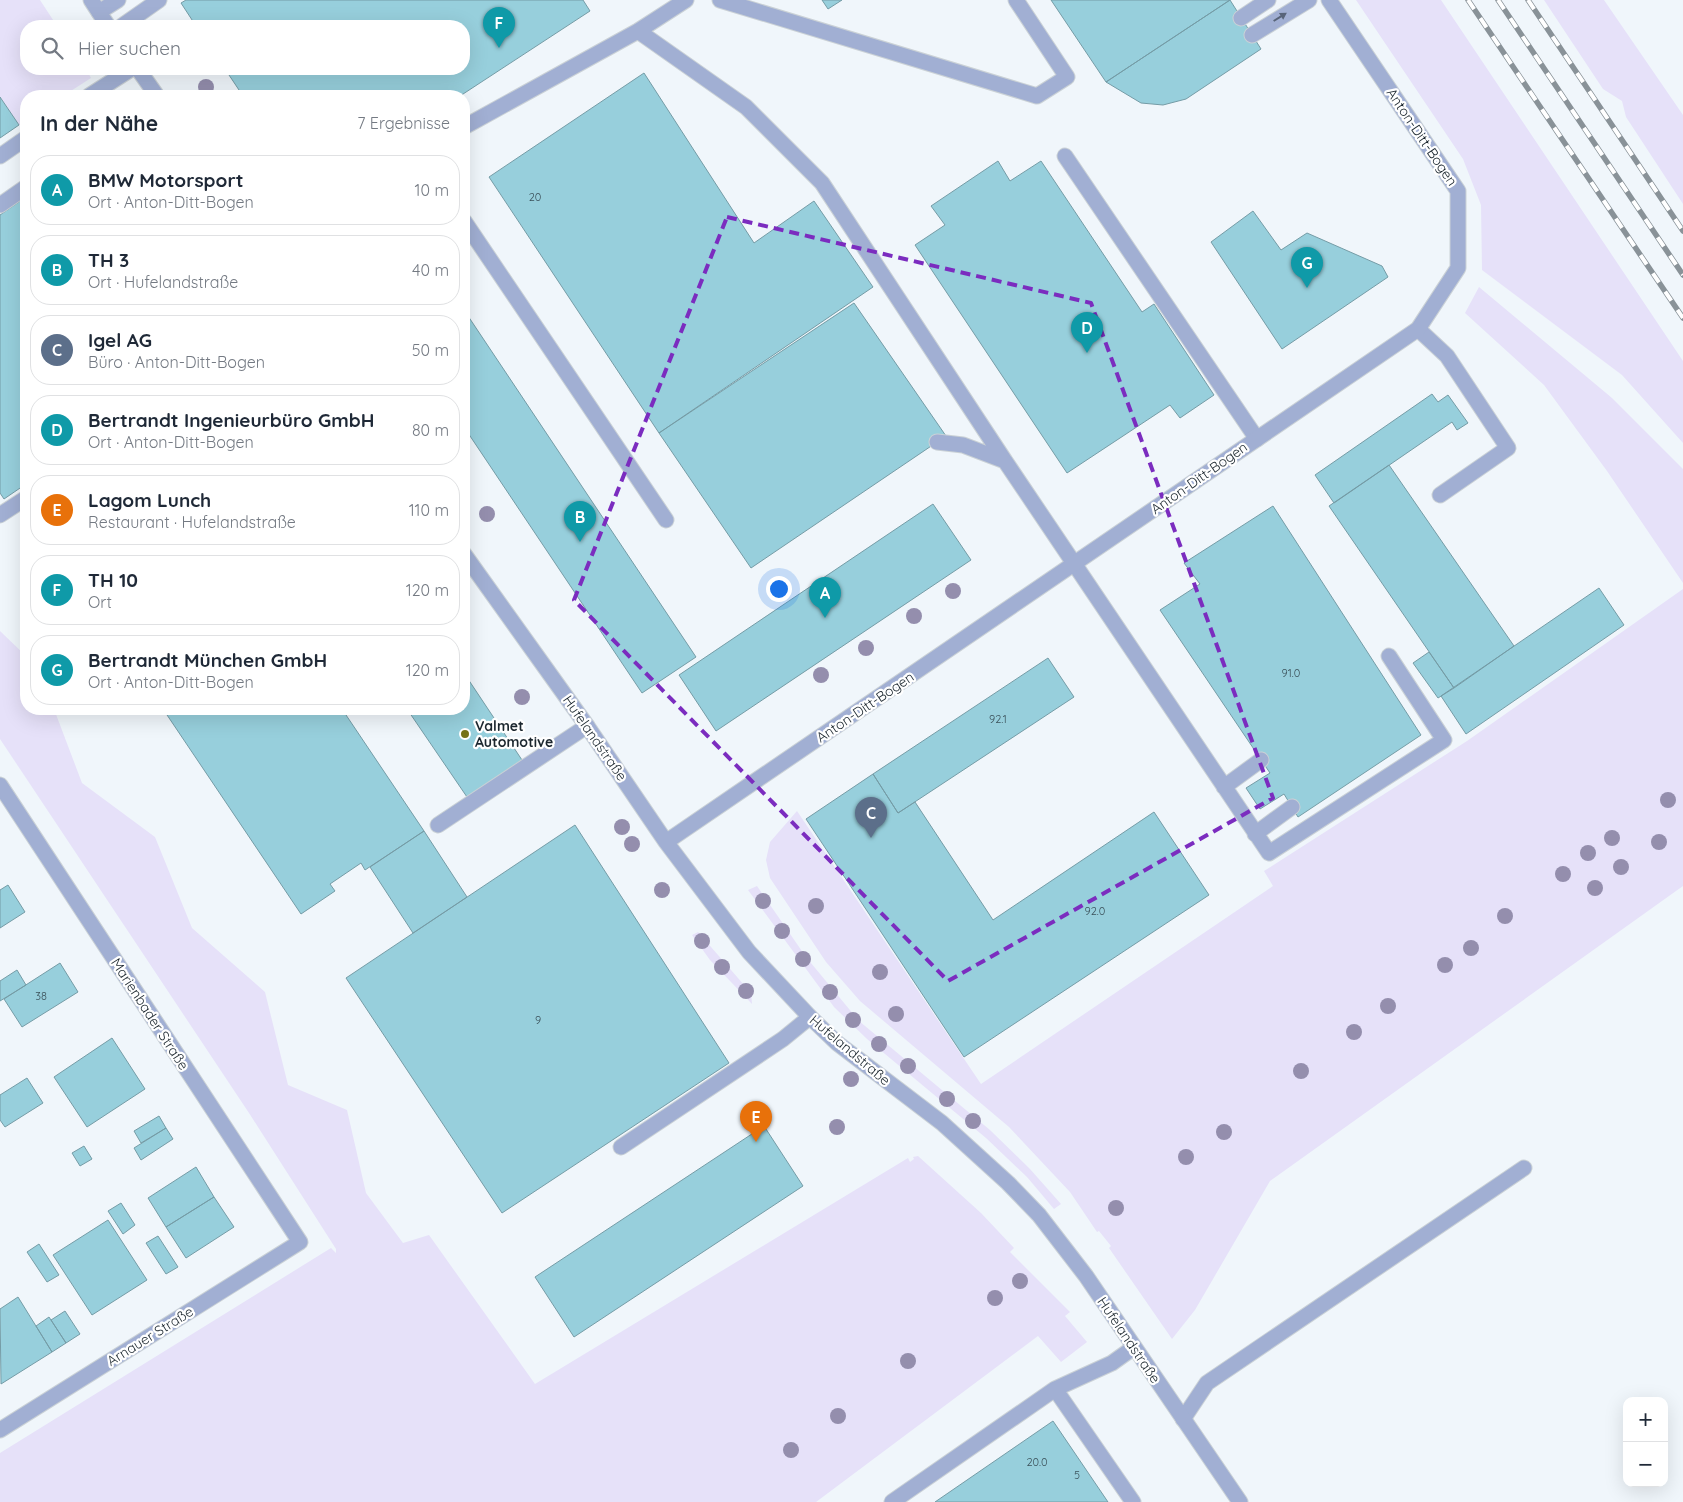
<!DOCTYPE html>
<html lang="de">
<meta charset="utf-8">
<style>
:root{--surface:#fff;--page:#f6f6f7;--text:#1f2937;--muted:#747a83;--line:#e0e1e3;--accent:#db2777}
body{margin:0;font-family:Quicksand,sans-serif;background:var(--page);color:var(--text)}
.controls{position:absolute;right:15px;bottom:15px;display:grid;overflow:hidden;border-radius:10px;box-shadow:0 5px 20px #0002}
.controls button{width:45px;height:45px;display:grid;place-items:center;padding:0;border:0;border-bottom:1px solid var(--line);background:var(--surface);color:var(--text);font:25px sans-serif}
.you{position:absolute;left:778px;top:588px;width:18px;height:18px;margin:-12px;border:4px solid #fff;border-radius:50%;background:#1a73e8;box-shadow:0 0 0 8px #1a73e833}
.badge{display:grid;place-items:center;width:32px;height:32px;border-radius:50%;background:var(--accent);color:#fff;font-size:16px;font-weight:700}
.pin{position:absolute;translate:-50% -41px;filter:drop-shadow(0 1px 2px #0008)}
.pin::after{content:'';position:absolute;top:26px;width:18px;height:15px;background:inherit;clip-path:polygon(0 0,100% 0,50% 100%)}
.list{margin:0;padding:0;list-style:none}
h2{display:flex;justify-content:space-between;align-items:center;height:65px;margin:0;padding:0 20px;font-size:21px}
h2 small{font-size:16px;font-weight:400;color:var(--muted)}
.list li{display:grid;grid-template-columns:32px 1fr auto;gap:15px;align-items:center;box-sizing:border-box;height:70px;margin:0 10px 10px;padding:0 10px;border:1px solid var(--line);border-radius:20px}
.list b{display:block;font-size:19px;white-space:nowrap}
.list p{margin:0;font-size:16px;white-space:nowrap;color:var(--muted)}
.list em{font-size:16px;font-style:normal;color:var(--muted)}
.icon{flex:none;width:28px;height:28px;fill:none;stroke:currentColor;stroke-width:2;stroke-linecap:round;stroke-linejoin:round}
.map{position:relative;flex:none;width:1683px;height:1502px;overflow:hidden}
.search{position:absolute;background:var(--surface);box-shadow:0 5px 20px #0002;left:20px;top:20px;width:450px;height:55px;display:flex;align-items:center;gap:12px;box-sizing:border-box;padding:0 18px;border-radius:20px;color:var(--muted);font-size:19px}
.panel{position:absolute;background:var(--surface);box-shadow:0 5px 20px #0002;left:20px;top:90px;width:450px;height:625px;border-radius:20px}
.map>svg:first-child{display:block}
.green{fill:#e6e1f9}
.building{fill:#97cfdc;stroke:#759ca6}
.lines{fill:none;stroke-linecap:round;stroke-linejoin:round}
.lane-casing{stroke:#cad1d6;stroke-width:17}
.street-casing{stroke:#cad1d6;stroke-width:17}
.lane{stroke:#a1afd3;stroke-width:15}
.street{stroke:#a1afd3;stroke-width:15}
.rail-casing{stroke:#899298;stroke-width:5.5}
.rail{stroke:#fff;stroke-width:4;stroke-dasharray:11;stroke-linecap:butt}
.tree{fill:#948ead}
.oneway{fill:#586479}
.marked{fill:none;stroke:#7b2cbf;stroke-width:4;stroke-dasharray:10 6;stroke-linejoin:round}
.poi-dot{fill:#757216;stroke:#fff;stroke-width:2}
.labels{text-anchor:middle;stroke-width:4.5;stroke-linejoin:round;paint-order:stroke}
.number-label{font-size:11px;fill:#3b515a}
.street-label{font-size:14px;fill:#1c272f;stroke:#fff}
.poi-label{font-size:14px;font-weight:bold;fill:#1c272f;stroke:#fff;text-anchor:start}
</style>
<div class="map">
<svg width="1683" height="1502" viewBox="0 0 1683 1502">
<rect width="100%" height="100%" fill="#f0f6fb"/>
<path class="green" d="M0,0H40L57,26H26V69H86L91,78L63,96H26V121L19,125L0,97Z
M1356,0H1441L1683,361V443L1622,375L1482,270L1481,205L1463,159Z
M1544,0H1604L1683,115V204L1626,117L1622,101L1603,89Z
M1479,287L1612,398L1683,469V583L1607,471L1544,385L1465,313Z
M1683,589V886L1270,1181L1195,1310L1172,1339L1109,1248L1111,1246L1099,1231L1097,1232L1070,1192L1009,1127L860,1001L826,962L770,878L766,860L770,842L797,811L981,1084L1273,886L1264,871L1467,741Z
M0,631L26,656V709H54L82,783L155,837L192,928L265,992L288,1085L347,1110L366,1193L403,1243L429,1235L535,1384L908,1158L910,1162L914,1159L913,1157L918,1156L981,1213L1014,1248L1010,1252L1070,1312L1065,1316L1087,1342L1061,1362L1038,1336L816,1502H0V1453L331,1248L336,1253V1249L249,1113L0,739Z
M757,886L806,957L859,1021L990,1130L1030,1169L1061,1204L1054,1209L1027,1177L986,1138L867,1039L834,1007L748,890Z
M698,932L751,993L752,1004L710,960L692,935Z"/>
<path class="building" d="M186,0H583L590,11L460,96H243L225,69H464V26H196L181,3Z
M822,0H842L828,9Z
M1051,0H1230L1106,82Z
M1230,0L1261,49L1186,99L1163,105L1141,103L1106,82Z
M644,73L754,243L814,201L873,287L659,433L489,177Z
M0,97L19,125L0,138Z
M998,161L1010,181L1041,161L1142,312L1154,304L1214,395L1180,418L1170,405L1067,473L915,245L945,225L931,206Z
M26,197V484L4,499L0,493V215Z
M1253,211L1281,250L1307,233L1382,266L1388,277L1282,349L1211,242Z
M854,303L946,436L751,568L659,433Z
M464,310L696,657L642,693L464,427Z
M1432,394L1438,402L1448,395L1468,423L1457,430L1452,422L1334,503L1315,475Z
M1389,465L1514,646L1454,688L1329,506Z
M933,504L971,560L716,731L679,675Z
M1273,506L1421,735L1298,817L1284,794L1260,809L1246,788L1270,773L1160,610L1200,584L1184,563Z
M1599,588L1624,625L1466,734L1441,696Z
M1429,652L1454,688L1438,698L1413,663Z
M1048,658L1074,697L898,813L873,774Z
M464,673L522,760L467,797L407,709H464Z
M163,709H342L424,831L365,870L361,863L330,884L335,891L301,914Z
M873,774L898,813L915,802L993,920L1154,812L1209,895L964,1057L806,819Z
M575,825L729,1063L502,1213L346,978Z
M424,831L467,897L413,933L370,867Z
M8,885L25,912L0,928V890Z
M60,963L78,992L22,1027L4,999Z
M17,970L26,985L0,1001V981Z
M112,1038L145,1089L87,1127L54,1077Z
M27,1078L43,1103L5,1127L0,1120V1095Z
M159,1116L166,1128L141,1143L134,1131Z
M764,1126L803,1186L574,1337L535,1277Z
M166,1128L173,1139L141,1160L134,1148Z
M84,1146L92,1159L80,1166L72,1153Z
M196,1167L214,1197L166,1227L148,1198Z
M214,1197L234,1227L186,1258L166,1227Z
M121,1203L135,1225L123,1234L108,1211Z
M108,1220L147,1280L92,1315L53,1255Z
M158,1236L178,1267L166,1274L146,1243Z
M39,1244L59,1275L47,1282L27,1252Z
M18,1297L52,1352L1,1384L0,1309Z
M65,1311L80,1334L66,1343L51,1320Z
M49,1317L66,1343L52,1352L36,1326Z
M1053,1421L1108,1502H935Z"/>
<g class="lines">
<defs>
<path id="lane" d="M720,0L1037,96L1067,77L1016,0
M99,12L118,0
M1241,18L1268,0
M122,26L159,0
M638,31L746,107L822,183L1005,461
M1252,35L1309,0
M89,96L131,69
M464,127L638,31L686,0
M0,156L26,138
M1065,156L1257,439
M0,205L26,187
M464,221L666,520
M1418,329L1447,356L1508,448L1440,495
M937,442L963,445L1005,461L1269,853L1444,740L1389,656
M0,515L26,498
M1224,787L1261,760
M438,825L587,726
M1255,834L1292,807
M621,1147L783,1039L810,1017
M1055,1389L1112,1363L1133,1348
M1183,1419L1207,1383L1524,1168
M892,1502L1055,1389L1133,1502"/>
<path id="street" d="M91,0L108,26
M138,69L157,96
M464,554L587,726L666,842L749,952L810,1017L837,1043L942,1123L1008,1183L1039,1215L1086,1276L1240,1502
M0,785L300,1242L0,1430
M666,842L1418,329L1458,268V191L1329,0"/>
</defs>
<use href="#lane" class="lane-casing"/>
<use href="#street" class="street-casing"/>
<use href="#lane" class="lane"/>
<use href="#street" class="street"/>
<defs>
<path id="rail" d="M1468,0L1683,318
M1498,0L1683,275
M1528,0L1683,231"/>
</defs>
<use href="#rail" class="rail-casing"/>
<use href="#rail" class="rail"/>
</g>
<g class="tree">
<circle cx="206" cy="87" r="8"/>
<circle cx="487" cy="514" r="8"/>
<circle cx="953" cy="591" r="8"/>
<circle cx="914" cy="616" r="8"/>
<circle cx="866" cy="648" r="8"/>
<circle cx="821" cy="675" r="8"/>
<circle cx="522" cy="697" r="8"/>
<circle cx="1668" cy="800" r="8"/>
<circle cx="622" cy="827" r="8"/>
<circle cx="1612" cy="838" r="8"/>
<circle cx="1659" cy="842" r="8"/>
<circle cx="632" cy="844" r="8"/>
<circle cx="1588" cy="853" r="8"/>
<circle cx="1621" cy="867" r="8"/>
<circle cx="1563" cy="874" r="8"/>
<circle cx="1595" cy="888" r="8"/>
<circle cx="662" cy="890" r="8"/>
<circle cx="763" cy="901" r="8"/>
<circle cx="816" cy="906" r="8"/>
<circle cx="1505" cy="916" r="8"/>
<circle cx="782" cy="931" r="8"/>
<circle cx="702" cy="941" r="8"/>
<circle cx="1471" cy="948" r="8"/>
<circle cx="803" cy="959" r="8"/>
<circle cx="1445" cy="965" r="8"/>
<circle cx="722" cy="967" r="8"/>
<circle cx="880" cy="972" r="8"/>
<circle cx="746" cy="991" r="8"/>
<circle cx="830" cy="992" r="8"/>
<circle cx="1388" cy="1006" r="8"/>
<circle cx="896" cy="1014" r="8"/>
<circle cx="853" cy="1020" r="8"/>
<circle cx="1354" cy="1032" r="8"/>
<circle cx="879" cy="1044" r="8"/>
<circle cx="908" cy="1066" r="8"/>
<circle cx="1301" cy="1071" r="8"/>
<circle cx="851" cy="1079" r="8"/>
<circle cx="947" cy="1099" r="8"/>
<circle cx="973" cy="1121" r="8"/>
<circle cx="837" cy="1127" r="8"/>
<circle cx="1224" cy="1132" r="8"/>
<circle cx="1186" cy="1157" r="8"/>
<circle cx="1116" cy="1208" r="8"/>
<circle cx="1020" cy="1281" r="8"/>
<circle cx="995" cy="1298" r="8"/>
<circle cx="908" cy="1361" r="8"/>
<circle cx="838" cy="1416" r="8"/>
<circle cx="791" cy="1450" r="8"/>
</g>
<defs><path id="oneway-solid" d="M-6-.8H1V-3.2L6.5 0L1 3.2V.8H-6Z" transform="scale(1.25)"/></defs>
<use class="oneway" href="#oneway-solid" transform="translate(1280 17) rotate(-32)"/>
<path class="marked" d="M727,217L1091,303L1273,798L948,981L574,600Z"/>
<circle class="poi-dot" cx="465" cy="734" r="5"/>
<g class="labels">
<g class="number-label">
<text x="535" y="201">20</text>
<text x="1291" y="677">91.0</text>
<text x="998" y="723">92.1</text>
<text x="1095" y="915">92.0</text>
<text x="41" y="1000">38</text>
<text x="538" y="1024">9</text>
<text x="1037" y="1466">20.0</text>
<text x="1077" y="1479">5</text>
</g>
<g class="street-label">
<text transform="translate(1422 137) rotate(56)" y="5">Anton-Ditt-Bogen</text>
<text transform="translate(1199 478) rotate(-35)" y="5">Anton-Ditt-Bogen</text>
<text transform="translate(865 707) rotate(-34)" y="5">Anton-Ditt-Bogen</text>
<text transform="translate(595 738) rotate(55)" y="5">Hufelandstraße</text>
<text transform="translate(150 1014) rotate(57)" y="5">Marienbader Straße</text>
<text transform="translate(850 1050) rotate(40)" y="5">Hufelandstraße</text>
<text transform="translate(150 1336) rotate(-32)" y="5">Arnauer Straße</text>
<text transform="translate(1129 1340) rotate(56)" y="5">Hufelandstraße</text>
</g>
<g class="poi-label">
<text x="475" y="731">Valmet<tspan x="475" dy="16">Automotive</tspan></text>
</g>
</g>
</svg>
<div class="controls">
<button>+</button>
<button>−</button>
</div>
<div class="you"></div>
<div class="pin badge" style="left:825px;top:618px;background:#0f9aa8">A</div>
<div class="pin badge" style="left:580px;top:542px;background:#0f9aa8">B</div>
<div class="pin badge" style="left:871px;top:838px;background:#5c6f8a">C</div>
<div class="pin badge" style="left:1087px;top:353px;background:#0f9aa8">D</div>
<div class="pin badge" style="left:756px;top:1142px;background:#e8710a">E</div>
<div class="pin badge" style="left:499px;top:48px;background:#0f9aa8">F</div>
<div class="pin badge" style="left:1307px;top:288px;background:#0f9aa8">G</div>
<div class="search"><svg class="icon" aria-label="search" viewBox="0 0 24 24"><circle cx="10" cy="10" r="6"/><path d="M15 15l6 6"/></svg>Hier suchen</div>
<section class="panel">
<h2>In der Nähe<small>7 Ergebnisse</small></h2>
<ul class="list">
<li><span class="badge" style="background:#0f9aa8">A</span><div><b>BMW Motorsport</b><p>Ort · Anton-Ditt-Bogen</p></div><em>10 m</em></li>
<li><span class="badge" style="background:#0f9aa8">B</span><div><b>TH 3</b><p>Ort · Hufelandstraße</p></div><em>40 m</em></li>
<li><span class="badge" style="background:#5c6f8a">C</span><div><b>Igel AG</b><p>Büro · Anton-Ditt-Bogen</p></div><em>50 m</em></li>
<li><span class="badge" style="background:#0f9aa8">D</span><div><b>Bertrandt Ingenieurbüro GmbH</b><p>Ort · Anton-Ditt-Bogen</p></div><em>80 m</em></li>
<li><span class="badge" style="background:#e8710a">E</span><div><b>Lagom Lunch</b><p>Restaurant · Hufelandstraße</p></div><em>110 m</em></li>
<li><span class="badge" style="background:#0f9aa8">F</span><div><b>TH 10</b><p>Ort</p></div><em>120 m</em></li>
<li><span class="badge" style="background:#0f9aa8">G</span><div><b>Bertrandt München GmbH</b><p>Ort · Anton-Ditt-Bogen</p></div><em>120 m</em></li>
</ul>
</section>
</div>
